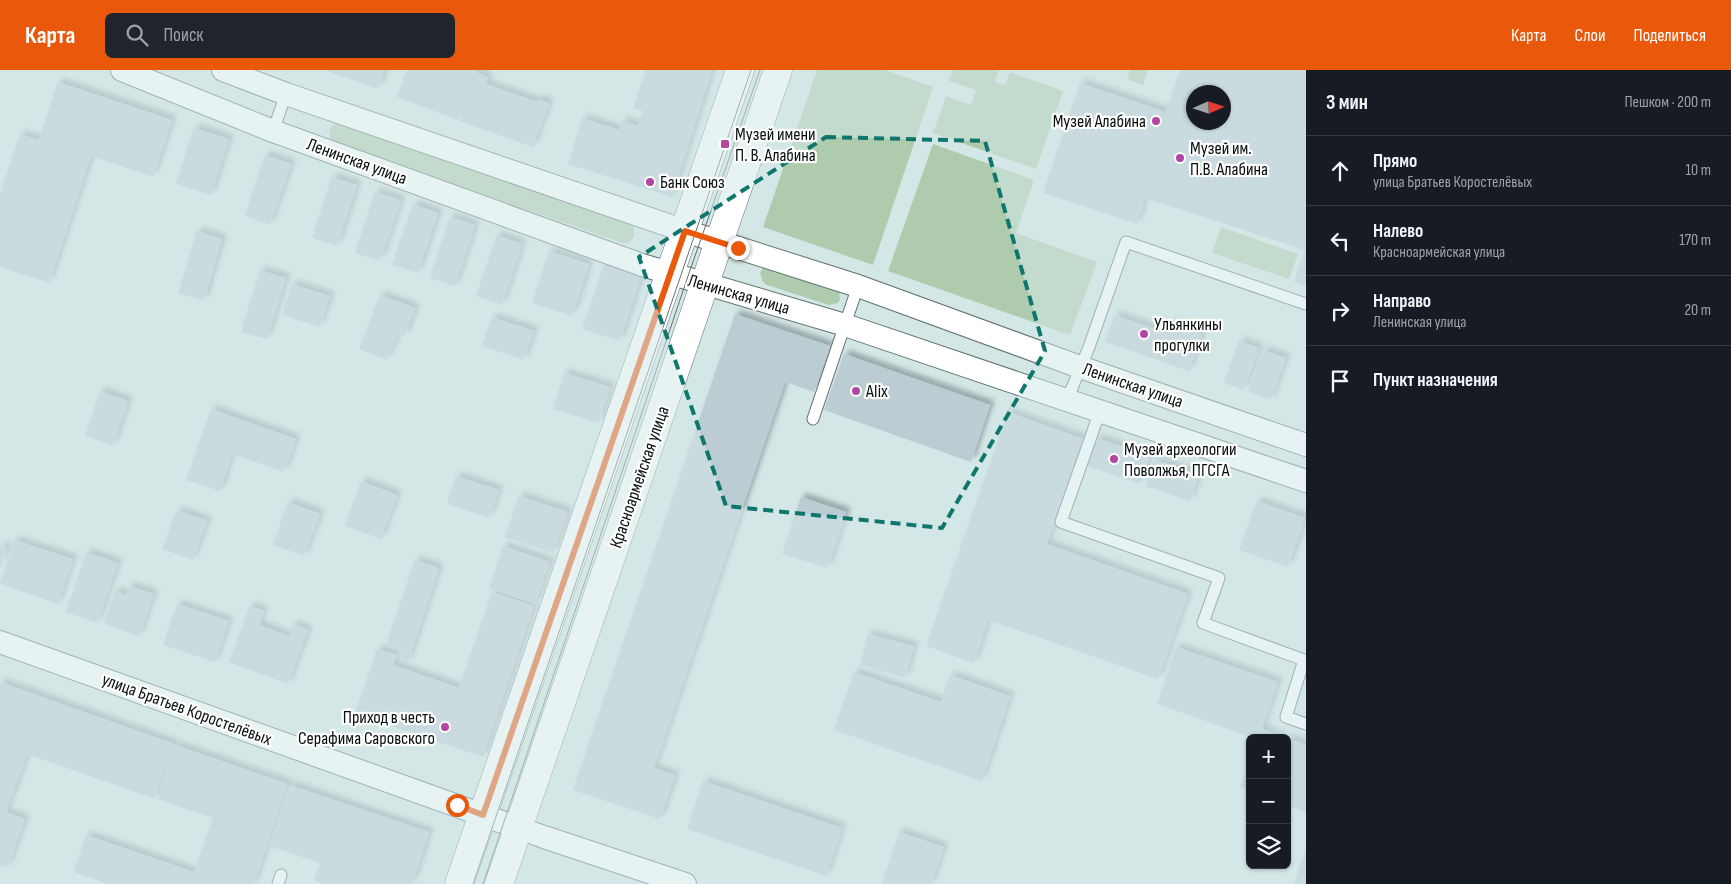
<!DOCTYPE html>
<html lang="ru">
<meta charset="utf-8">
<style>
:root{--surface:#171b24;--page:#20242c;--text:#f1f3f6;--muted:#9ea1a6;--line:#363941;--accent:#ea580c}
body{margin:0;font-family:"Sofia Sans Condensed",sans-serif;background:var(--page);color:var(--text)}
.controls{position:absolute;right:15px;bottom:15px;display:grid;overflow:hidden;border-radius:8px;box-shadow:0 1px 4px #0004}
.controls button{width:45px;height:45px;display:grid;place-items:center;padding:0;border:0;border-bottom:1px solid var(--line);background:var(--surface);color:var(--text);font:25px sans-serif}
.compass{position:absolute;left:1186px;top:15px;width:45px;height:45px;border-radius:50%;background:var(--surface);box-shadow:0 1px 4px #0004;rotate:87deg}
.stop{position:absolute;width:15px;height:15px;margin:-11px;border:4px solid #ea580c;border-radius:50%;background:#fff}
.stop.end{background:#ea580c;border-color:#fff;box-shadow:0 1px 5px #0008}
.list{margin:0;padding:0;list-style:none}
h2{display:flex;justify-content:space-between;align-items:center;height:65px;margin:0;padding:0 20px;font-size:21px}
h2 small{font-size:16px;font-weight:400;color:var(--muted)}
.list li{display:grid;grid-template-columns:32px 1fr auto;gap:15px;align-items:center;box-sizing:border-box;height:70px;padding:0 20px;border-top:1px solid var(--line)}
.list b{display:block;font-size:19px;white-space:nowrap}
.list p{margin:0;font-size:16px;white-space:nowrap;color:var(--muted)}
.list em{font-size:16px;font-style:normal;color:var(--muted)}
.icon{flex:none;width:28px;height:28px;fill:none;stroke:currentColor;stroke-width:2;stroke-linecap:round;stroke-linejoin:round}
.map{position:relative;flex:none;width:1306px;height:814px;overflow:hidden}
header{display:flex;align-items:center;gap:30px;box-sizing:border-box;height:70px;padding:0 25px;background:var(--accent);color:#fff}
header strong{font-size:24px}
nav{display:flex;gap:28px;margin-inline-start:auto;font-size:18px}
.search{width:350px;height:45px;background:var(--page);display:flex;align-items:center;gap:12px;box-sizing:border-box;padding:0 18px;border-radius:8px;color:var(--muted);font-size:19px}
main{display:flex}
aside{flex:1;background:var(--surface)}
.map>svg:first-child{display:block}
.green{fill:#aeccad}
.building{fill:#bcccd3;fill-rule:evenodd;filter:url(#shadow)}
.lines{fill:none;stroke-linecap:round;stroke-linejoin:round}
.service-casing{stroke:#617171;stroke-width:13}
.minor-casing{stroke:#617171;stroke-width:24}
.secondary-casing{stroke:#617171;stroke-width:29}
.service{stroke:#fff;stroke-width:11}
.minor{stroke:#fff;stroke-width:22}
.secondary{stroke:#fff;stroke-width:28}
.tram{stroke:#636f6f;stroke-width:1}
.route{stroke:#ea580c;stroke-width:6}
.marked{fill:none;stroke:#0f766e;stroke-width:4;stroke-dasharray:10 6;stroke-linejoin:round}
.poi-dot{fill:#b345a3;stroke:#fff;stroke-width:2}
.labels{text-anchor:middle;stroke-width:4.5;stroke-linejoin:round;paint-order:stroke}
.poi-label{font-size:18px;fill:#080e0e;stroke:#fff;text-anchor:start}
.street-label{font-size:18px;fill:#080e0e;stroke:#fff}
</style>
<header>
<strong>Карта</strong>
<div class="search"><svg class="icon" aria-label="search" viewBox="0 0 24 24"><circle cx="10" cy="10" r="6"/><path d="M15 15l6 6"/></svg>Поиск</div>
<nav><a>Карта</a><a>Слои</a><a>Поделиться</a></nav>
</header>
<main>
<div class="map">
<svg width="1306" height="814" viewBox="0 0 1306 814">
<defs>
<filter id="shadow"><feDropShadow dx="4.5" dy="-4.5" stdDeviation="2.5" flood-color="#0004"/></filter>
</defs>
<rect width="100%" height="100%" fill="#d4e7e7"/>
<path class="green" d="M817,0H885L933,17L873,195L763,157Z
M953,0H999L995,12L1005,15L1010,2L1063,21L1036,99L933,63L946,26L971,35L976,20L949,11Z
M1130,0H1148L1143,15L1127,9Z
M338,52L630,154L634,157V167L628,173H623L335,74C326,67 328,57 338,52Z
M933,74L1034,110L1016,163L1097,192L1070,265L888,201Z
M1221,157L1298,184L1289,209L1212,183Z
M765,194L839,220L840,229L838,233L829,235L767,215L763,212L760,203Z"/>
<path class="building" d="M324,0H385L378,19Z
M407,0H477L458,50L397,27Z
M646,0H712L672,127L568,94L582,48L619,60L622,51L638,56L643,41L633,38Z
M1180,0H1306V216L1294,212L1305,180L1145,128L1137,154L1043,123L1080,13L1166,42ZM1194,22H1224V52H1194Z
M477,3L488,7L486,14L537,32L538,29L549,33L533,77L459,51Z
M58,12L172,50L153,107L91,86L49,213L0,197V124L20,64L39,70Z
M194,58L229,69L211,125L176,114Z
M265,85L291,94L270,155L245,146Z
M332,107L357,115L337,176L312,168Z
M375,122L401,130L380,191L355,183Z
M413,134L438,143L418,203L392,195Z
M450,147L475,155L455,216L430,208Z
M197,161L222,169L204,231L178,223Z
M497,165L522,174L502,235L476,226Z
M549,181L589,194L572,246L532,233Z
M604,194L641,206L620,271L582,259Z
M260,200L286,208L267,269L241,262Z
M292,214L330,226L320,257L282,245Z
M380,225L415,238L405,266L398,263L387,290L359,279Z
M735,244L830,276L814,322L785,312L654,698L675,705L660,749L573,720Z
M1115,245L1168,264L1171,254L1202,265L1189,301L1105,272Z
M492,247L534,261L524,290L482,276Z
M1239,271L1259,278L1244,320L1224,313Z
M1263,280L1286,288L1271,330L1248,322Z
M844,284L990,335L971,392L824,340Z
M564,303L610,317L599,353L553,339Z
M100,321L128,331L113,376L85,366Z
M211,339L296,369L284,402L232,384L220,421L186,410Z
M1008,342L1083,369L1047,474L1188,524L1158,609L988,550L974,593L926,576Z
M1097,368L1150,386L1140,414L1087,396Z
M1155,390L1199,405L1190,431L1146,416Z
M456,406L499,420L489,448L447,434Z
M361,411L397,425L381,469L345,456Z
M519,426L568,442L553,483L505,467Z
M801,427L846,442L828,498L782,484Z
M1257,431L1305,448L1288,497L1239,480Z
M288,432L320,444L304,486L273,475Z
M177,440L207,451L193,490L162,479Z
M14,470L73,489L58,534L0,514Z
M0,475L7,478L0,498Z
M503,476L550,492L535,534L489,518Z
M86,482L118,493L97,553L66,542Z
M415,490L439,498L408,592L400,589L403,580L386,574Z
M129,516L154,524L139,566L104,554L115,521L126,525Z
M492,522L534,536L483,687L355,644L377,579L397,585L393,595L459,618Z
M177,534L229,551L215,592L163,575Z
M250,536L264,541L259,555L289,566L293,554L308,560L288,614L229,592Z
M868,564L914,576L905,608L860,595Z
M1176,577L1278,612L1262,659L1285,668H1254L1157,634Z
M854,602L941,632L950,605L1010,626L982,711L834,660Z
M0,612L174,674L155,729L27,684L6,742L25,749L8,797L0,795Z
M1287,668L1306,675V742L1287,735Z
M175,675L288,714L254,814H109L74,802L86,765L194,802L213,748L157,729Z
M1250,691V721L1240,717Z
M703,711L842,758L826,806L687,759Z
M290,715L429,762L412,814H325L314,810L320,793L269,776Z
M899,762L944,777L931,814H882Z
M1306,780V814H1294Z"/>
<g class="lines">
<defs>
<path id="service" d="M273,61L286,24
M1067,330L1089,277L1126,172L1306,234
M1100,341L1061,452L1219,508L1203,553L1304,590L1286,647L1306,654
M813,349L858,216
M278,814L281,805"/>
<path id="minor" d="M122,0L273,61L642,195L845,255L1306,411
M223,0L286,24L685,161L858,216L1080,297L1306,375
M0,572L544,767L685,814"/>
<path id="secondary" d="M459,814L740,0
M499,814L778,0"/>
</defs>
<use href="#service" class="service-casing"/>
<use href="#minor" class="minor-casing"/>
<use href="#secondary" class="secondary-casing"/>
<use href="#service" class="service"/>
<use href="#minor" class="minor"/>
<use href="#secondary" class="secondary"/>
<path class="tram" d="M473,814L751,0
M483,814L687,209L760,0"/>
</g>
<g class="lines">
<path class="route" d="M457,735L483,745L685,161L738,178"/>
</g>
<path d="M0 0H1306V814H0ZM826,67L985,71L1045,281L942,458L726,436L639,187Z" fill="#d4e7e7" fill-opacity=".55" fill-rule="evenodd"/>
<path class="marked" d="M826,67L985,71L1045,281L942,458L726,436L639,187Z"/>
<g class="poi-dot">
<circle cx="1156" cy="51" r="5"/>
<rect x="720" y="69" width="10" height="10" rx="2.5"/>
<circle cx="1180" cy="88" r="5"/>
<circle cx="650" cy="112" r="5"/>
<circle cx="1144" cy="264" r="5"/>
<circle cx="856" cy="321" r="5"/>
<circle cx="1114" cy="389" r="5"/>
<circle cx="445" cy="657" r="5"/>
</g>
<g class="labels">
<g class="poi-label">
<text x="1146" y="57" text-anchor="end">Музей Алабина</text>
<text x="735" y="70">Музей имени<tspan x="735" dy="21">П. В. Алабина</tspan></text>
<text x="1190" y="84">Музей им.<tspan x="1190" dy="21">П.В. Алабина</tspan></text>
<text x="660" y="118">Банк Союз</text>
<text x="1154" y="260">Ульянкины<tspan x="1154" dy="21">прогулки</tspan></text>
<text x="866" y="327">Alix</text>
<text x="1124" y="385">Музей археологии<tspan x="1124" dy="21">Поволжья, ПГСГА</tspan></text>
<text x="435" y="653" text-anchor="end">Приход в честь<tspan x="435" dy="21">Серафима Саровского</tspan></text>
</g>
<g class="street-label">
<text transform="translate(357 91) rotate(20)" y="6">Ленинская улица</text>
<text transform="translate(739 224) rotate(16)" y="6">Ленинская улица</text>
<text transform="translate(1133 315) rotate(19)" y="6">Ленинская улица</text>
<text transform="translate(639 407) rotate(-71)" y="6">Красноармейская улица</text>
<text transform="translate(187 639) rotate(20)" y="6">улица Братьев Коростелёвых</text>
</g>
</g>
</svg>
<div class="controls">
<button>+</button>
<button>−</button>
<button><svg class="icon" aria-label="layers" viewBox="0 0 24 24"><path d="M12 4l9 5-9 5-9-5zM3 14l9 5 9-5"/></svg></button>
</div>
<svg class="compass" viewBox="-18 -18 36 36"><path d="M0-13l5 13h-10z" fill="#e53935"/><path d="M0 13l5-13h-10z" fill="#9ea1a6"/></svg>
<div class="stop" style="left:457px;top:735px"></div>
<div class="stop end" style="left:738px;top:178px"></div>
</div>
<aside>
<h2>3 мин<small>Пешком · 200 m</small></h2>
<ul class="list">
<li><svg class="icon" aria-label="ahead" viewBox="0 0 24 24"><path d="M12 20V5M6 11l6-6 6 6"/></svg><div><b>Прямо</b><p>улица Братьев Коростелёвых</p></div><em>10 m</em></li>
<li><svg class="icon" aria-label="left" viewBox="0 0 24 24"><path d="M17 20v-9H6M10 6l-5 5 5 5"/></svg><div><b>Налево</b><p>Красноармейская улица</p></div><em>170 m</em></li>
<li><svg class="icon" aria-label="right" viewBox="0 0 24 24"><path d="M7 20v-9h11M14 6l5 5-5 5"/></svg><div><b>Направо</b><p>Ленинская улица</p></div><em>20 m</em></li>
<li><svg class="icon" aria-label="arrive" viewBox="0 0 24 24"><path d="M6 21V4h12l-3 4 3 4H6"/></svg><div><b>Пункт назначения</b></div></li>
</ul>
</aside>
</main>
